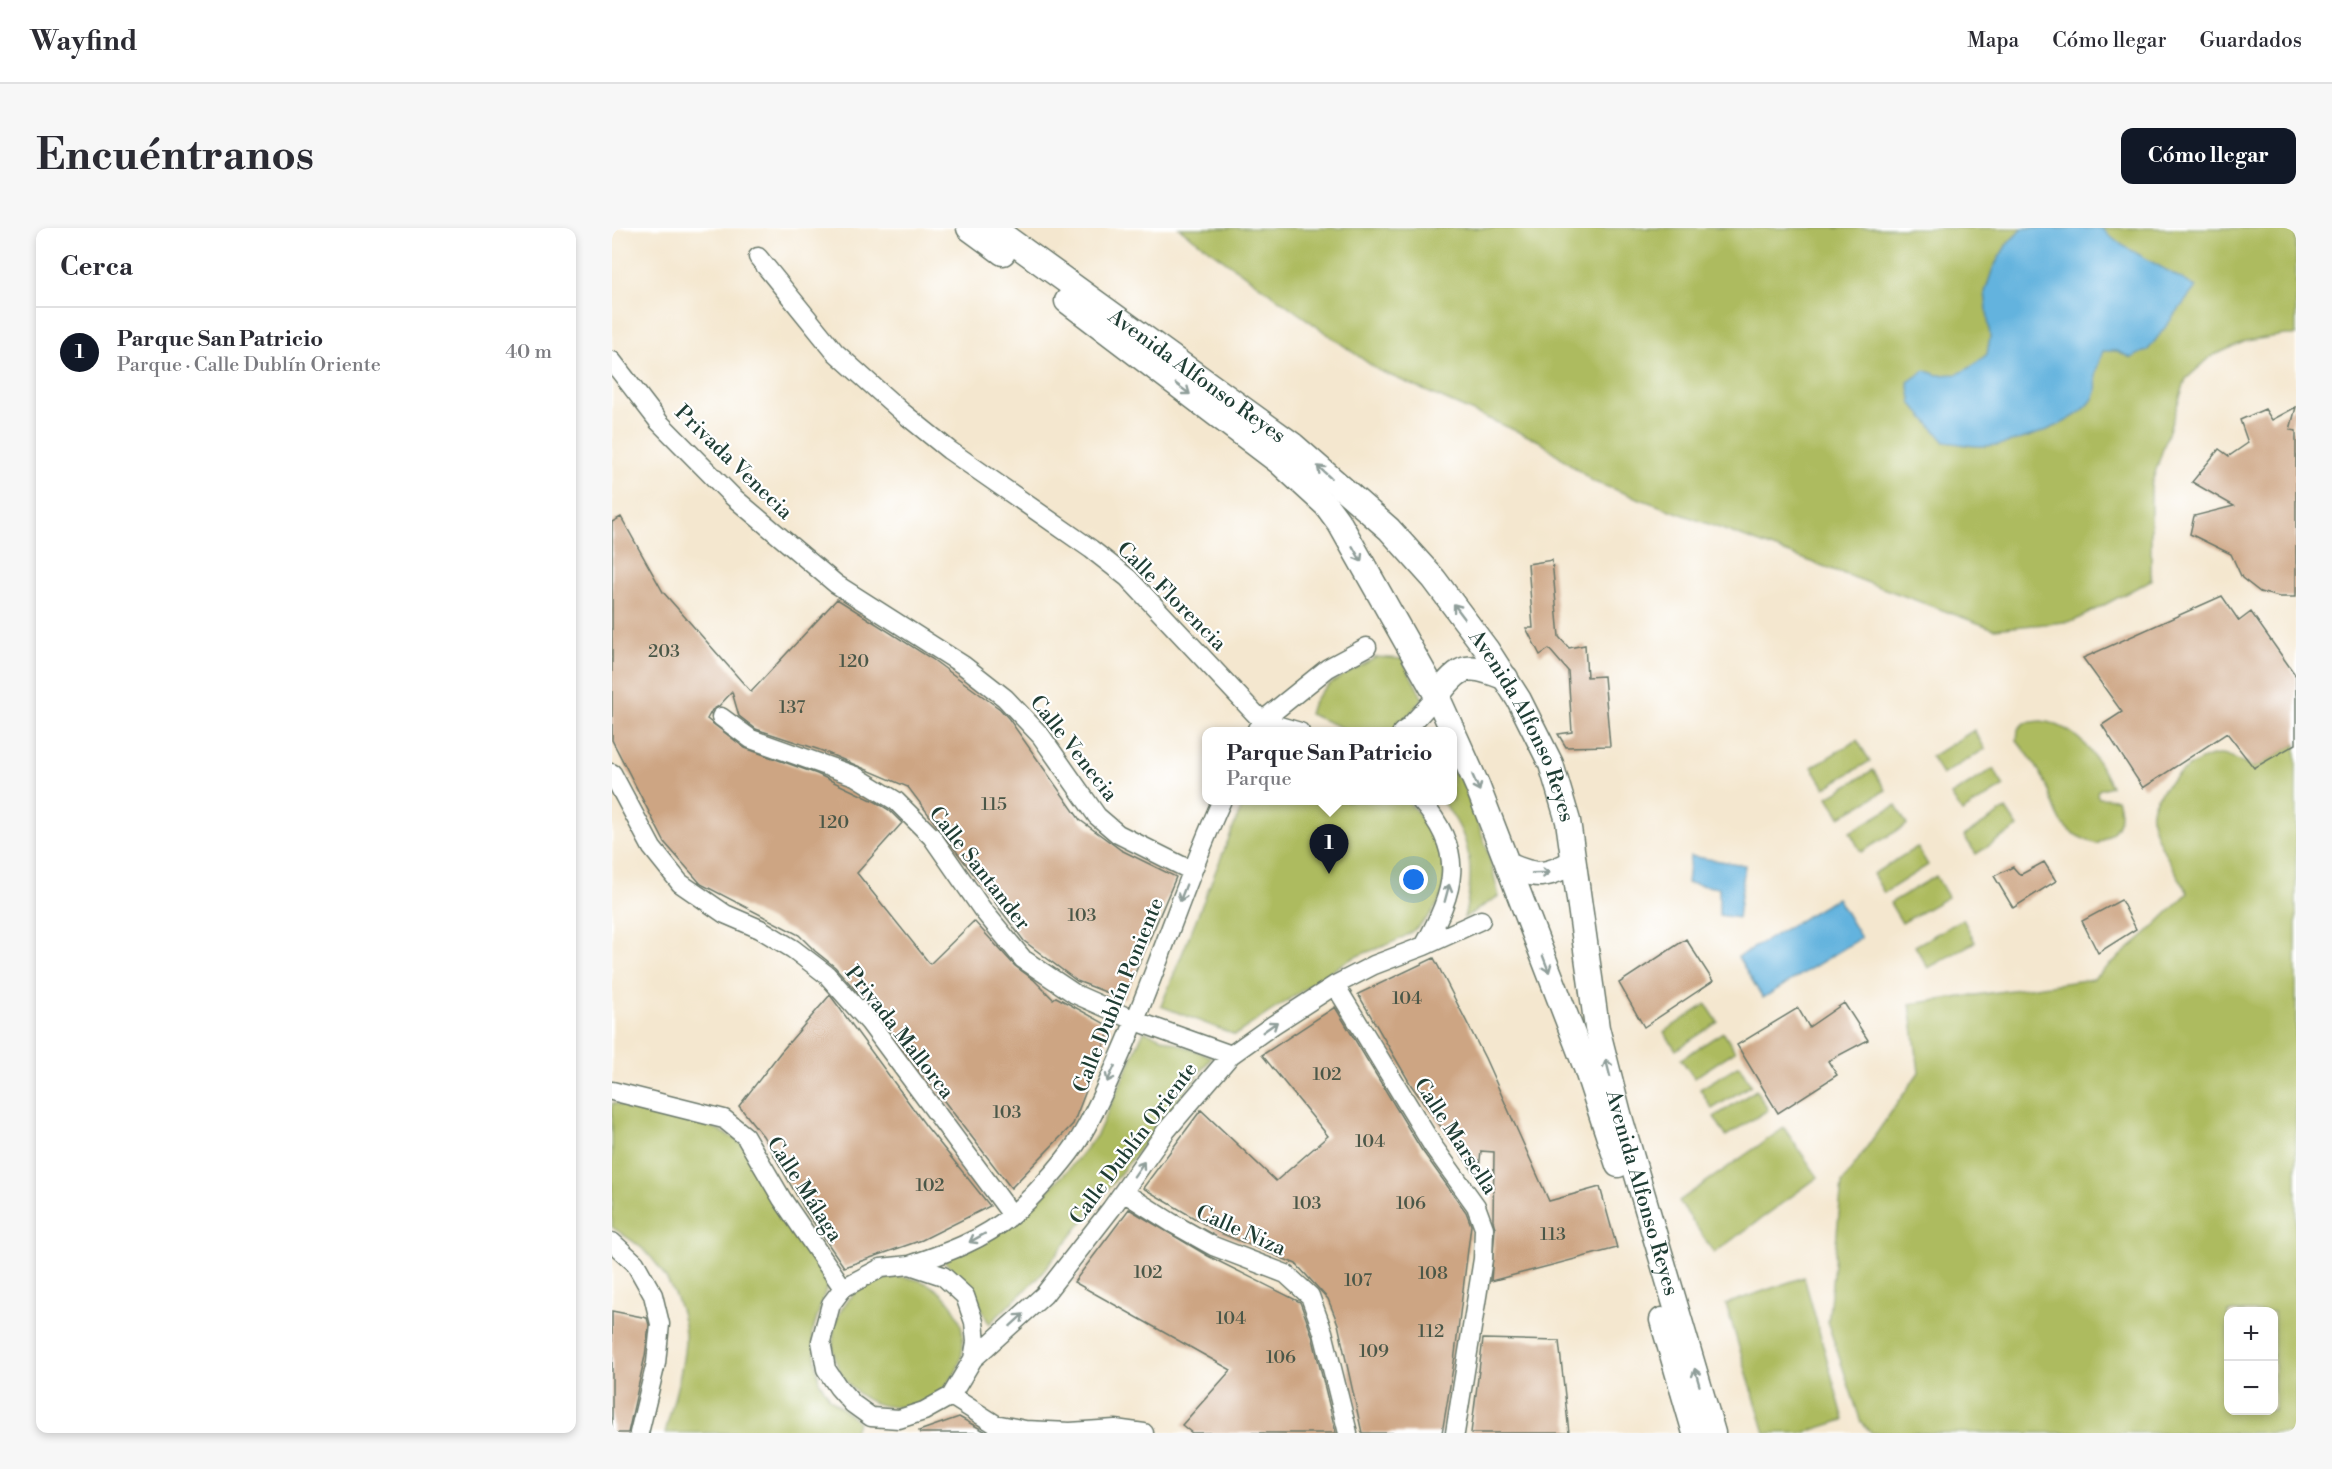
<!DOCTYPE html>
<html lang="es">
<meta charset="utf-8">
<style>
:root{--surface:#fff;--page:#f7f7f7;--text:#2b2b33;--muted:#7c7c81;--line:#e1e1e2;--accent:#111827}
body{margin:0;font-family:"Libre Bodoni",serif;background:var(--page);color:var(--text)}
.controls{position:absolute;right:18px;bottom:18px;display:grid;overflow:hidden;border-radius:12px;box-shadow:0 3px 9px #0003}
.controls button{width:54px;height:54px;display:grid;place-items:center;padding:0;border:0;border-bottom:2px solid var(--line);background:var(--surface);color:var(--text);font:30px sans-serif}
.you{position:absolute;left:802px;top:652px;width:21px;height:21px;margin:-15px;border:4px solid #fff;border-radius:50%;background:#1a73e8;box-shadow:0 0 0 9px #1a73e833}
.badge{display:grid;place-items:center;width:39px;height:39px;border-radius:50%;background:var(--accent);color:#fff;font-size:20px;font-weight:700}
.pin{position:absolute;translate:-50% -50px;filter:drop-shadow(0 2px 3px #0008)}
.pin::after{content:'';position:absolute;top:32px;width:21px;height:18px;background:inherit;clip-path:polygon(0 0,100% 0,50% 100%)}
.popup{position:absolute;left:590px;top:499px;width:255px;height:78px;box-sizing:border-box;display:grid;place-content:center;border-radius:12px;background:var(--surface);filter:drop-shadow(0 2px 4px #0005);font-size:20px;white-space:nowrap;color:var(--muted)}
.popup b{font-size:22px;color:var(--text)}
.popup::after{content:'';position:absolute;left:50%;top:100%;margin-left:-12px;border:12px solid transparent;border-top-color:var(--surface)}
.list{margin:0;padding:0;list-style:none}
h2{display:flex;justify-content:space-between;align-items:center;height:78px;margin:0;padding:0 24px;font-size:26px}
h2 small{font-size:20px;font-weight:400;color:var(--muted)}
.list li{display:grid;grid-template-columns:39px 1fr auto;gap:18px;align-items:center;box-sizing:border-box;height:90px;padding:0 24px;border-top:2px solid var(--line)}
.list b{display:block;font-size:22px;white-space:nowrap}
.list p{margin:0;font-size:20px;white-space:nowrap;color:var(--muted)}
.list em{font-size:20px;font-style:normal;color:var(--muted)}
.map{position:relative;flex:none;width:1684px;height:1205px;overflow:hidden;border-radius:12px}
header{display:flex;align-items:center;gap:36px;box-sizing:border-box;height:84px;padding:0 30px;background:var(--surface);border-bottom:2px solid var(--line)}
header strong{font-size:28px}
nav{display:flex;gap:33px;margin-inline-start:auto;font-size:21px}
.intro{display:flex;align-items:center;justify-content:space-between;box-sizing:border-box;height:144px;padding:0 36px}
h1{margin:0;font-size:42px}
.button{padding:15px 27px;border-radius:12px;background:var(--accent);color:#fff;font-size:21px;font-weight:700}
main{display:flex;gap:36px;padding:0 36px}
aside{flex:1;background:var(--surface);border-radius:12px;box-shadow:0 3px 9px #0003}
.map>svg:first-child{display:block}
.green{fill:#adbb5e;stroke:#667c49;stroke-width:1.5;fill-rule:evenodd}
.water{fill:#63b3de;stroke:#417889;stroke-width:1.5}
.building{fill:#cda583}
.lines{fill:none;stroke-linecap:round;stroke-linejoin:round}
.minor-casing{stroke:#6a786a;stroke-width:21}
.major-casing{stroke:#6a786a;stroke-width:27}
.minor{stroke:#fff;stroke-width:18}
.major{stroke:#fff;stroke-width:24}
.oneway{stroke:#8f9e9a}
.labels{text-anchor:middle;stroke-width:4.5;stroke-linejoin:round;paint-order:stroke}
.number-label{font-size:18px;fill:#4a5748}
.street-label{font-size:21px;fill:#1f3d34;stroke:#fff}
</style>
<header>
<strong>Wayfind</strong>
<nav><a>Mapa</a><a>Cómo llegar</a><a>Guardados</a></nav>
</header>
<div class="intro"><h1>Encuéntranos</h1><a class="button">Cómo llegar</a></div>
<main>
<aside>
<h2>Cerca<small></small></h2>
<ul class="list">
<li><span class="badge">1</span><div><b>Parque San Patricio</b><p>Parque · Calle Dublín Oriente</p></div><em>40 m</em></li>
</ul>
</aside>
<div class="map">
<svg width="1684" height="1205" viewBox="0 0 1684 1205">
<rect width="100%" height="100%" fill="#fff"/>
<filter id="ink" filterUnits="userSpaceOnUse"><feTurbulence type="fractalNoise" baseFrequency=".0167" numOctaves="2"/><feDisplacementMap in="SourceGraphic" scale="12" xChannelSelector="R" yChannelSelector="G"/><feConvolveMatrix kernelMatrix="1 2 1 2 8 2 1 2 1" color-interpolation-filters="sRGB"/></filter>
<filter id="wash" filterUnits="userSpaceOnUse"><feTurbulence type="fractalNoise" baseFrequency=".008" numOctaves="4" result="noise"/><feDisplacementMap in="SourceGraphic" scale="24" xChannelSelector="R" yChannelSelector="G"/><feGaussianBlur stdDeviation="1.35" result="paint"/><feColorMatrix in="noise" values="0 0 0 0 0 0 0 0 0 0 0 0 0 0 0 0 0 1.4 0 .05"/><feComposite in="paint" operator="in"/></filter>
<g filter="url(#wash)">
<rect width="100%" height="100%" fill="#f4e7cf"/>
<path class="green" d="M567,0H1684V107H1673L1634,113L1600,128L1574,151L1539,257V352L1462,393L1382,401L982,254L927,213L766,142Z
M765,429L790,431L811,471L783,502L738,503L697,486C703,456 741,443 765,429Z
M1429,493C1465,498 1484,527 1499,558L1486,562L1485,566L1487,570L1505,571C1513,594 1505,604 1485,616C1445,603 1448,591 1434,556C1426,539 1417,527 1405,513L1406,501L1412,495Z
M1362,502L1373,521L1330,547L1319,529Z
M1245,512L1258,533L1213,560L1200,539Z
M1684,516V1205H1260L1249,1194L1216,1096L1230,955L1307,844L1298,776L1481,751L1536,704L1576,665C1565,645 1536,604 1540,582C1544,559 1585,527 1608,527C1618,527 1633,536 1642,540ZM1616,1084H1662V1182H1616Z
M1381,541L1392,558L1350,584L1339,567Z
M1261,542L1274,562L1228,589L1216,569Z
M840,544L848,547L875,620L887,668L852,690C863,646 861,608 829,573L840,572Z
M632,573H796C834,618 856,663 798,705C780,718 758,721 739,731C726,738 713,748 700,756C675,773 649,790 623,807L549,778Z
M1284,577L1295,597L1249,624L1238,604Z
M1394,581L1406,599L1364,626L1352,608Z
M1305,619L1316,637L1272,665L1261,646Z
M1324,648L1336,669L1290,695L1278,675Z
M1351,691L1363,714L1316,740L1303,718Z
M1094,776L1106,794L1064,822L1052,804Z
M532,803L600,829L426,1050L377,1096L360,1061L332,1033L427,971L457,941L485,907Z
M1111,804L1123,823L1082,850L1069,831Z
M1127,837L1139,857L1100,881L1088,861Z
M1144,862L1156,882L1114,908L1102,889Z
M0,875C45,884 94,888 131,917L216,1055L200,1105L207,1153L218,1170L246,1194L241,1205H53C60,1176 74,1135 73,1105C71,1078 53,1042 33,1023C24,1014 11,1007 0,999Z
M1172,900L1206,949L1102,1025L1067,973Z
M1192,1049L1232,1192L1191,1205H1153L1114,1076Z
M221 1114a65 65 0 1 1 130 0a65 65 0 1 1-130 0Z"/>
<path class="water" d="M1411,0H1489L1510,17L1584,59L1536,122L1519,130L1505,123H1491C1489,130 1485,137 1484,145C1484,151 1485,158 1484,164C1476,193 1402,217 1374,218C1361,219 1346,215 1333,214L1300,176L1296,154L1313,142L1325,147L1346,146L1362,137L1375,126L1378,109L1373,64L1381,40L1395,16Z
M1078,628L1133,637L1126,690L1107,687V660L1075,655Z
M1225,670L1249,710L1151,770L1126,729Z"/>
<g id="blocks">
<path class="building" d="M1684,179L1678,202L1684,203V369H1667L1648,364L1630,350L1619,326L1578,306L1582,288L1622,278L1580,254L1607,221L1617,228L1636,215L1628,192L1653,181L1660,192Z
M9,289L51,364L139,464L225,371L320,431L388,481L397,491L468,592L509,622L564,649L512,771L465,753L412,713L296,559L208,522L144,501L127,488L120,464L107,478L100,482L95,491L133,520L205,546L264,574L277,582L290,595L245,645L318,736L362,693L403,738L422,752L441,771L444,769L499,799L461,896L399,960L266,787L223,739L203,723L187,707L89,656L53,615L0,512V294Z
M940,332L947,409L957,420L973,417L975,449L992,448L998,518L954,519L946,506L960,504L956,443L937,421L928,427L914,400H921L916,336Z
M1610,368L1627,393L1639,384L1684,448V516L1642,540L1615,505L1531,560L1490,497L1510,484L1471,430Z
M1432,634L1444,653L1401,680L1382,648L1401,639L1408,647Z
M1509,672L1524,701L1486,725L1470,693Z
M1074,711L1101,753L1032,799L1007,755Z
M822,730L873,830L937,973L988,959L1005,1020L879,1053L883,1000L881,992L882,924L869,923L866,950L799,857L746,766Z
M218,767L314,898L378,978L310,1012L232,1039L193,982L151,908L127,878L168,825Z
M1232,775L1256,812L1216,833L1225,847L1166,885L1125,817L1186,780L1197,799Z
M723,779L809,921L854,984L859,997L842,1134L830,1205H750L726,1096L716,1071L684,1036L606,1004L531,960L589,882L664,953L716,908L650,827Z
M517,981L596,1028L688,1074L700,1107L724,1205H580L570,1197L619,1142L462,1054Z
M0,1083L35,1090L37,1097L33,1128L16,1205H0Z
M871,1111L947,1113L957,1205H859Z
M347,1189L376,1205H308L307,1203Z"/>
</g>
</g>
<g filter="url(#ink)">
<use href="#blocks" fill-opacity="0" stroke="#6a786a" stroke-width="1.5"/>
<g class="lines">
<defs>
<path id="minor" d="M146,29L223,124L290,184L337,222L479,321L516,350L650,493L688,504
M0,133L47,194L120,268L224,356L351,437L393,470L429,508L485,588L506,606L580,643
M109,489L139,511L243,548L284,573L320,609L370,681L411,731L463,766L524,793L619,827
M645,501L650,493L716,440L755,419
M790,504L796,500L825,468
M0,545L40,620L68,655L113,686L148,701L181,721L215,747L257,794L400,987
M808,572C855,625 843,662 812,718
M723,757L821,918L864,978L872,1000L871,1031L843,1205
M0,863L112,891L133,908L170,971L231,1060
M511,964L560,995L601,1018L674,1046L698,1068L711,1104L736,1205
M0,1014L23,1035L41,1067L48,1096L44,1135L27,1205
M298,1037C334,1025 371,1012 400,987C420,970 449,938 464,916C480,892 491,865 503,839C543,752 570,660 610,572
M298,1037L331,1048L353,1068L362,1094L364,1114L361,1131L339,1168L312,1183L287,1191L259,1189L241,1176L226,1159L214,1141L209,1113L219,1076L231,1060L269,1040Z
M361,1131L432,1067L499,981L554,903L619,827L661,797L723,757L762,737L812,718L869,692
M339,1168L383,1196L413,1202L458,1204L503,1201L532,1205"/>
<g id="major">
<path d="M357,0L391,25"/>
<path id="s1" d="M381,0L681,217L777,301L822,351L875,422L907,472L939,536L956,593L985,800L1007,886L1101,1205"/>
<path d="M455,73L667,234L714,277L728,296L825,468L865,557L974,840L1006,937"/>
<path d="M825,468C849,435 857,435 894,450"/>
<path d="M896,637C925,650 934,649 961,634"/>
<path d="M1050,1092L1083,1205"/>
</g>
</defs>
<use href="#minor" class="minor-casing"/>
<use href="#major" class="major-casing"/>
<use href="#minor" class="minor"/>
<use href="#major" class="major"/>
</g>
<defs><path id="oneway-shaft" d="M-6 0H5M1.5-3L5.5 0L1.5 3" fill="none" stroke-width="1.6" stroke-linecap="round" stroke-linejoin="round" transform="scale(1.5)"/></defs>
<g class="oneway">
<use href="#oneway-shaft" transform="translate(571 161) rotate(37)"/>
<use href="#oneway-shaft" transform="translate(712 244) rotate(-138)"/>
<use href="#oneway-shaft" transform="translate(745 326) rotate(60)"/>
<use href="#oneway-shaft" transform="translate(847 383) rotate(-127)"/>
<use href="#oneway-shaft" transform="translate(864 555) rotate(66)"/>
<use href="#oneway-shaft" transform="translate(929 645) rotate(-2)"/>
<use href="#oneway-shaft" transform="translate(571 665) rotate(111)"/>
<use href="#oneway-shaft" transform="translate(835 665) rotate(-75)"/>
<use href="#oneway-shaft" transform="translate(934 736) rotate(69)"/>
<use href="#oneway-shaft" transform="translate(658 799) rotate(-35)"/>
<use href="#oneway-shaft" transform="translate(996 840) rotate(-104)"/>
<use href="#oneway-shaft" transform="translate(499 846) rotate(115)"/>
<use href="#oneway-shaft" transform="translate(527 941) rotate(-55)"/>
<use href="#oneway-shaft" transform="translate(365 1010) rotate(151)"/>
<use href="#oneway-shaft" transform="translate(405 1092) rotate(-42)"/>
<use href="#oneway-shaft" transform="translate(1085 1149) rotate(-106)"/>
</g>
</g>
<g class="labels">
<g class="number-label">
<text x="52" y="429">203</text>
<text x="242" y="439">120</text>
<text x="180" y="485">137</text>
<text x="382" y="582">115</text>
<text x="222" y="600">120</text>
<text x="470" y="693">103</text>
<text x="795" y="776">104</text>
<text x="715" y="852">102</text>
<text x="395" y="890">103</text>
<text x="758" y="919">104</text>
<text x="318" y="963">102</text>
<text x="695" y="981">103</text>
<text x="799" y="981">106</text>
<text x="941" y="1012">113</text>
<text x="536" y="1050">102</text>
<text x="821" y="1051">108</text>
<text x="746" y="1058">107</text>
<text x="619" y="1096">104</text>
<text x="819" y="1109">112</text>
<text x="762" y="1129">109</text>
<text x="669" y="1135">106</text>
</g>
<g class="street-label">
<text dy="7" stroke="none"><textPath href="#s1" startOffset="252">Avenida Alfonso Reyes</textPath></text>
<text transform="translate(122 234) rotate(44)" y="7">Privada Venecia</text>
<text transform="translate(560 368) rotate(45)" y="7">Calle Florencia</text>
<text dy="7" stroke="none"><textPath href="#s1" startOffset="738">Avenida Alfonso Reyes</textPath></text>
<text transform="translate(462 520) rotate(52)" y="7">Calle Venecia</text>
<text transform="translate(368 640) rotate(52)" y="7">Calle Santander</text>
<text transform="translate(506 767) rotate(-68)" y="7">Calle Dublín Poniente</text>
<text transform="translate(288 804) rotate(52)" y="7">Privada Mallorca</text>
<text transform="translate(844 908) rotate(57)" y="7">Calle Marsella</text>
<text transform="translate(521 915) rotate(-53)" y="7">Calle Dublín Oriente</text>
<text transform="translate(193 961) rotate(57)" y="7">Calle Málaga</text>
<text dy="7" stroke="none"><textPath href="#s1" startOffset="1224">Avenida Alfonso Reyes</textPath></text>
<text transform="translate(629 1002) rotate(24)" y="7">Calle Niza</text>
</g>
</g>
</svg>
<div class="controls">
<button>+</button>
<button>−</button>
</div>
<div class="you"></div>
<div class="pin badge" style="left:717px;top:646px">1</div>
<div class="popup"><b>Parque San Patricio</b>Parque</div>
</div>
</main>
